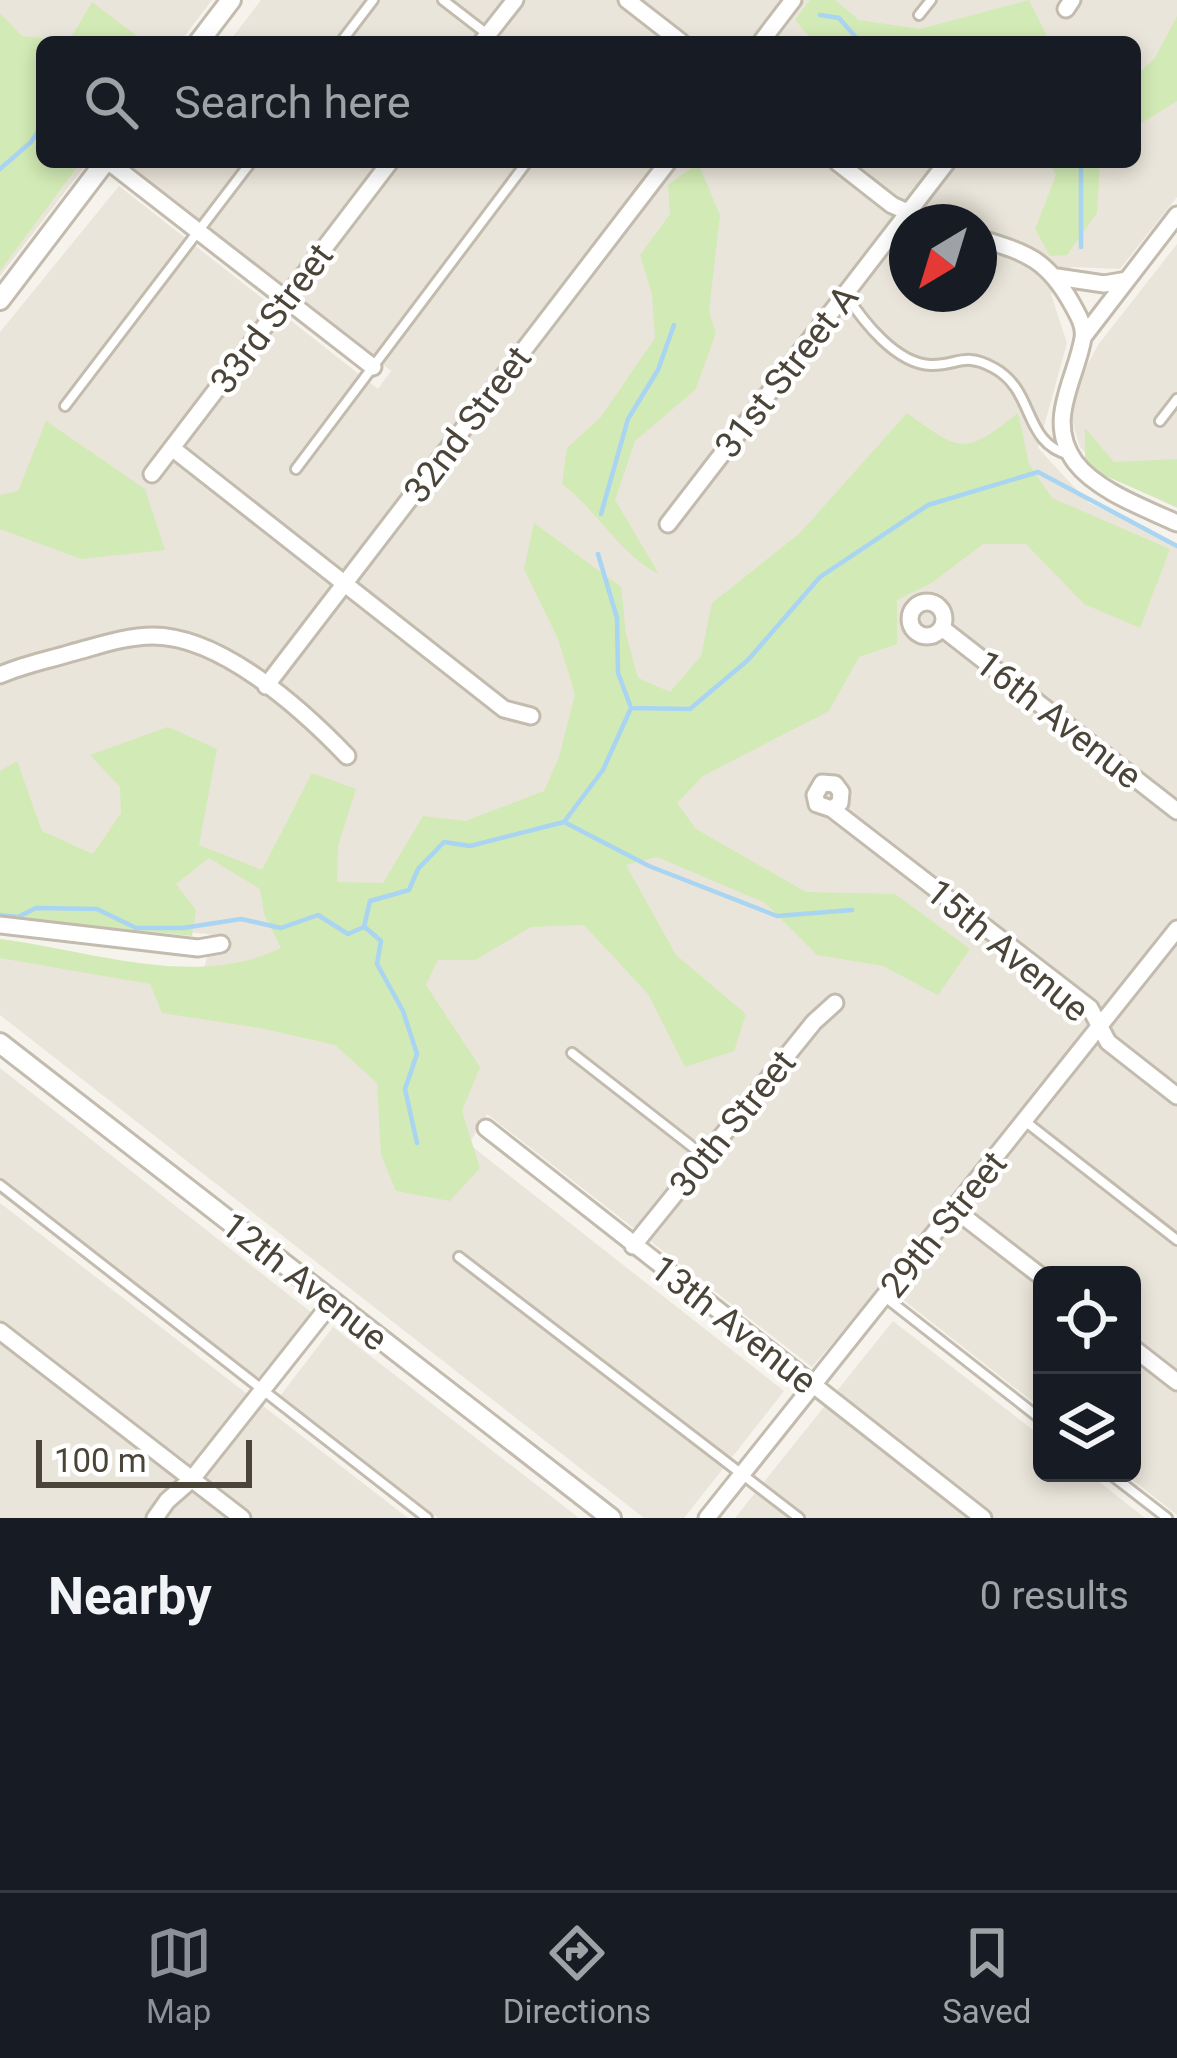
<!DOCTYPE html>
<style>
:root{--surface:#171b24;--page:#242831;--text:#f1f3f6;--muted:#9ea1a6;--line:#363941;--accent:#8c9099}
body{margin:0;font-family:Roboto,sans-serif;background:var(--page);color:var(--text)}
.controls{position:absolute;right:36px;bottom:36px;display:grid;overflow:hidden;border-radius:18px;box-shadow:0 6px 18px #0003}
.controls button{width:108px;height:108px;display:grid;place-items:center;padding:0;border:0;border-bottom:3px solid var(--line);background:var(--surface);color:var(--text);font:60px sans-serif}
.compass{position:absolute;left:889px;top:204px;width:108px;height:108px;border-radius:50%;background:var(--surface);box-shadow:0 6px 18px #0003;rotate:218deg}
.scale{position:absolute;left:36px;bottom:30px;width:216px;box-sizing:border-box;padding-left:12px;border:6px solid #4b4439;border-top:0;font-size:33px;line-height:42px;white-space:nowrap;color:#4b4439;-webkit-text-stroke:9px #fff;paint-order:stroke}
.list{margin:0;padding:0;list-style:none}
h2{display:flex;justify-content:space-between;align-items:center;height:156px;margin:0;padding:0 48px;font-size:51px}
h2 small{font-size:39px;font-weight:400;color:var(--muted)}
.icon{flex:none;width:66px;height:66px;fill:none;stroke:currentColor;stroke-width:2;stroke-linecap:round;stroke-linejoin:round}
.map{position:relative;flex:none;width:1177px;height:1518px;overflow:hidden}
.search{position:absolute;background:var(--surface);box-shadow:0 6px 18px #0003;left:36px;right:36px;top:36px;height:132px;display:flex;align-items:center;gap:30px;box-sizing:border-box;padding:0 42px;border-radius:18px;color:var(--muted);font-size:45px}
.sheet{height:372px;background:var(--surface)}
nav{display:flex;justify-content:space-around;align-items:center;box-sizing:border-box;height:168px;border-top:3px solid var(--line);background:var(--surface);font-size:33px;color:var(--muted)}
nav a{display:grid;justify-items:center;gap:6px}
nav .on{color:var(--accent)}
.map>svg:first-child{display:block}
.residential{fill:#eae5da;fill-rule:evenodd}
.green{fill:#d2eab5}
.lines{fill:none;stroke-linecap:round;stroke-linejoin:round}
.stream{stroke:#a9d4f2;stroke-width:4.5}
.service-casing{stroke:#c2bbae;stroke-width:14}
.minor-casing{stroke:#c2bbae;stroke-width:21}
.tertiary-casing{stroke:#c2bbae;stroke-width:24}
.service{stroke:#fff;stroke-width:8}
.minor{stroke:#fff;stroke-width:15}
.tertiary{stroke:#fff;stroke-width:18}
.labels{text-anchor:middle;stroke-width:9;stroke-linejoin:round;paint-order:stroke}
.street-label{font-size:36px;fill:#4b4439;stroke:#fff}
</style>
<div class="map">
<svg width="1177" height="1518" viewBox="0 0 1177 1518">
<rect width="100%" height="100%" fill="#f6f3ec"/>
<path class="residential" d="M0,0H212L180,42H42V162H88L0,276Z
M261,0H1177V197L1120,269L1071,267L1051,294L1067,343L1038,448L1089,503L1177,544V1515L1124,1473H1132V1275H1042V1409L883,1284L812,1367L487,1114L469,1144L784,1391L684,1518H644L0,1015V949L202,974L214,935L0,910V332L119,186L378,389L391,371L133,168L137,162H1135V42H229ZM907,222H979V294H907Z
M1177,244V508L1106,475L1080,447L1072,421L1077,384L1098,345Z
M0,1068L312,1313L258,1378L0,1181Z
M0,1203L408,1518H0Z
M893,1321L1042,1437V1473H1088L1145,1518H735Z
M333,1327L579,1518H438L280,1396Z"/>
<path class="green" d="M810,0H835L859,20L920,29L1029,0L1050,42H814L795,20Z
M92,2L145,42H42V162H81L0,271V13L22,36L69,41Z
M1177,16V101L1135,127V77L1155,58Z
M1049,162H1100L1097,213L1067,255L1050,256L1035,229L1056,175Z
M698,163L720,215L709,312L716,333L695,390L635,441L615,500L659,574C620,555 597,510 562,484L567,448L601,417L655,338L652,294L640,255L670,214L668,185Z
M907,413C961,452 964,456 1018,413L1029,464L1052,498L1170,549L1140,628L1084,604L1026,544H983L933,582L897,600V644L859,657L829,711L703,776L677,803L696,829L806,892L895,894L970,949L938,995L883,966L817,955L765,903L657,857L626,865L676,955L746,1014L734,1051L685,1067L648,994L584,925L531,927L475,960H438L426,985L480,1067L462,1111L480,1168L450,1201L396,1191L381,1155L377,1083L335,1045L265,1029L162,1013L150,984L0,958V939C89,950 196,990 281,948L264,914L260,889L209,858L176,884L196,910L192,936L0,916V771L17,761L42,831L93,854L121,813L120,787L90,755L168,727L217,749L199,845L262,870L312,773L356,789L338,846L337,882L383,883L423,816L465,821L544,791L559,757L575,694L558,639L524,569L534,523L621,587L626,634L638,678L670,692L701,656L712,603L800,533Z
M46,421L145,489L165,550L81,559L0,529V495L18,491Z
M1085,428L1114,462L1177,459V507L1101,474L1085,459Z"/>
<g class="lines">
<path class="stream" d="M820,15L839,18L860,42
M0,169L31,142L42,125
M1081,247V162
M601,514L628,419L658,370L674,325
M598,554L617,618L618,673L630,705
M566,823L649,866L777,916L852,910
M0,915L18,917L36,908L97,909L136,928H183L241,919L281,928L318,915L348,934L364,927L370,901L409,890L418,869L444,842L470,846L564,822L603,770L631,708L690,709L748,660L820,577L928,505L1038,472L1177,546
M366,928L381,941L377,964L403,1011L417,1054L405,1089L417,1143"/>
<defs>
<path id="service" d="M443,0L487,34
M919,15L931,0
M341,42L373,0
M846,295C863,321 896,364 931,365C957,366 964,351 994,368C1036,391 1022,443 1070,455
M65,406L251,162
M1160,421L1177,399
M296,469L527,162
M572,1053L704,1156
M1026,1122L1177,1240
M0,1185L427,1518
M459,1257L799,1518
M885,1297L1042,1420
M1109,1473L1167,1518"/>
<path id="minor" d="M627,0L681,42
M1066,9L1072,0
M482,42L515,0
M761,42L793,0
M109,162L373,367
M837,162L892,205L930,222
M979,238C1027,253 1047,259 1072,304C1078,315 1085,326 1083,338C1076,380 1045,420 1075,462C1097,491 1145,508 1177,523
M1057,277L1104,284L1127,280
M1084,336L1177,215
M172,448L504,709L531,716
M152,474L390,162
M668,524L947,162
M910 619a17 17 0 1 1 34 0a17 17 0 1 1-34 0Z
M942,628L1177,811
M0,675C22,665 48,660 71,653C98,646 125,636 153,636C221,636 302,709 347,756
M266,686L668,162
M832,809L840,803L841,792L835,784L822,783L815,795L817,804L832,809L1090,1008L1108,1042L1177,1096
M0,925L198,948L221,944
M486,1128L983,1518
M954,1209L1042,1277
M633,1246L814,1022L835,1003
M0,1331L242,1518
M1132,1347L1177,1382
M155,1518L167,1501L192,1479L332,1302
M707,1518L1177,929"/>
<path id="tertiary" d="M199,42L231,0
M0,300L105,162
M0,1043L611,1518"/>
</defs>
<use href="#service" class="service-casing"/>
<use href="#minor" class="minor-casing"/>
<use href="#tertiary" class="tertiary-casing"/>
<use href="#service" class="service"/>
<use href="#minor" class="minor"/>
<use href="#tertiary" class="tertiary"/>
</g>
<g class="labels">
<g class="street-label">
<text transform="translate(271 318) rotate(-53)" y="13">33rd Street</text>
<text transform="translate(786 371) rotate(-52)" y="13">31st Street A</text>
<text transform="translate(467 424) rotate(-53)" y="13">32nd Street</text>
<text transform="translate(1059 719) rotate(38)" y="13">16th Avenue</text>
<text transform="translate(1008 950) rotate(40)" y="13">15th Avenue</text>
<text transform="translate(732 1123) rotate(-51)" y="13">30th Street</text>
<text transform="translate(943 1224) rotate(-51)" y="13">29th Street</text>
<text transform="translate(305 1281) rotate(38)" y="13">12th Avenue</text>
<text transform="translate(734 1324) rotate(38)" y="13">13th Avenue</text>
</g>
</g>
</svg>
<div class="controls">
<button><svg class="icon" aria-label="locate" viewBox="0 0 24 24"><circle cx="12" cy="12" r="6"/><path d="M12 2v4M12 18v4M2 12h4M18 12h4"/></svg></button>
<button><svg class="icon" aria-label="layers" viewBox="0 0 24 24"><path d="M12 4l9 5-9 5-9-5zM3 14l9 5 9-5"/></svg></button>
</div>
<svg class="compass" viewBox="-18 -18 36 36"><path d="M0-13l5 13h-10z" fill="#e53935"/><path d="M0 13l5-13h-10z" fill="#9ea1a6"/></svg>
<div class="scale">100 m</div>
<div class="search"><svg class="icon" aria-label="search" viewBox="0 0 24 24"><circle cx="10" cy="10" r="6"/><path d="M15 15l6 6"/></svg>Search here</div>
</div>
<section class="sheet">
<h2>Nearby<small>0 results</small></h2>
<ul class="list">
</ul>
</section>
<nav>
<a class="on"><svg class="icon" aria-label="map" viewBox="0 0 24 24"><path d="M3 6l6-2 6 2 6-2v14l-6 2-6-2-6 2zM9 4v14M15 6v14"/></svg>Map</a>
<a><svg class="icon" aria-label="directions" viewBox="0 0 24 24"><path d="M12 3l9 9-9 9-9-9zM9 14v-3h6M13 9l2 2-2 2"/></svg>Directions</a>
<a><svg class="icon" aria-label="saved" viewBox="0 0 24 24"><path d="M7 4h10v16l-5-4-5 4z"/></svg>Saved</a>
</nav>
